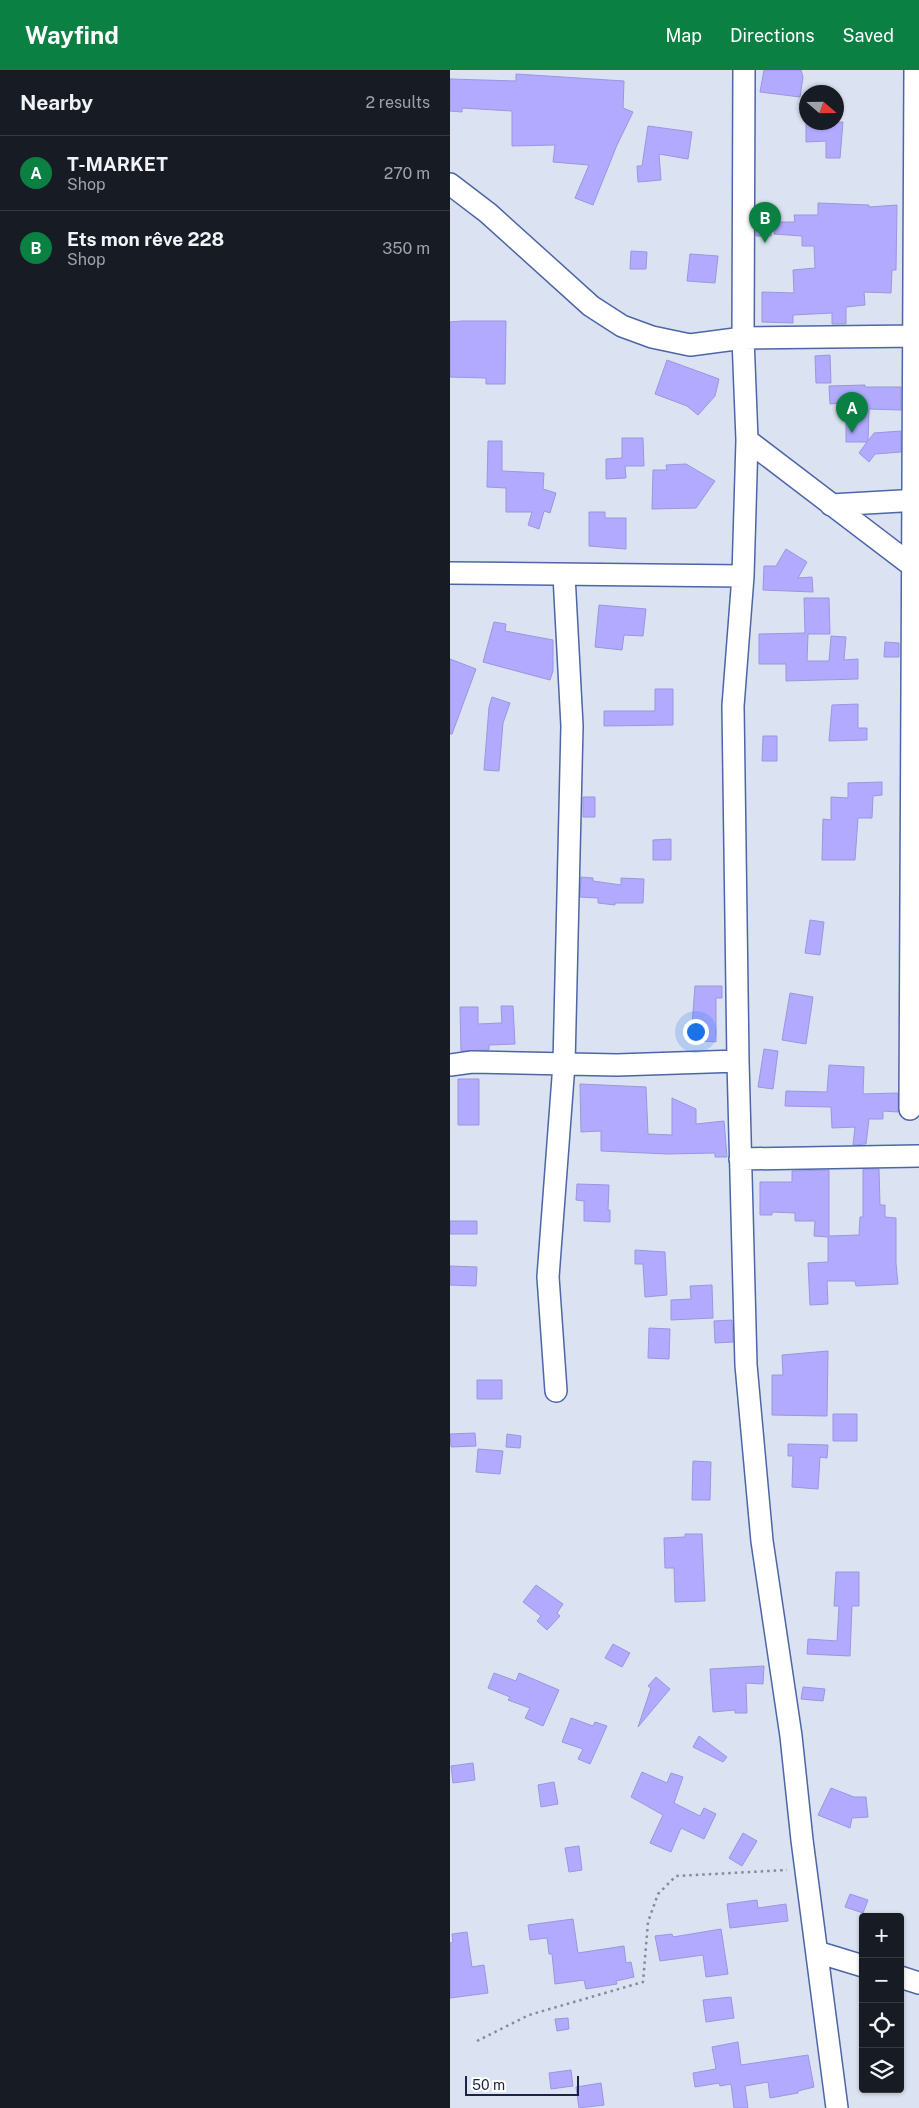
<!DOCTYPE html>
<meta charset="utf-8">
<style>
:root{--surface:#171b24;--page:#242831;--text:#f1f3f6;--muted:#9ea1a6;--line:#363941;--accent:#0b8043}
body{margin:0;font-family:"Public Sans",sans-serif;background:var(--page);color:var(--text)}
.controls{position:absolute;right:15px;bottom:15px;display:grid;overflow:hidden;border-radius:5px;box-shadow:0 1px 4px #0004}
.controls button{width:45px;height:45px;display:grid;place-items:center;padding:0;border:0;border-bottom:1px solid var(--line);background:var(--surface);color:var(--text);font:25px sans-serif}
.compass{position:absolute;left:349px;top:15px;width:45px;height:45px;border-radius:50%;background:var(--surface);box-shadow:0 1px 4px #0004;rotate:110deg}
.scale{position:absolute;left:15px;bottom:12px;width:114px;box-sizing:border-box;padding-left:5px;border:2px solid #1a2440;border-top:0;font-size:14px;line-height:18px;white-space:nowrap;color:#1a2440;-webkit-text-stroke:4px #fff;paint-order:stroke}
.you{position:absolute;left:245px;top:961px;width:18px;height:18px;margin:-12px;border:4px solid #fff;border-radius:50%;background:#1a73e8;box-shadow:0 0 0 8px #1a73e833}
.badge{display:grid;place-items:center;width:32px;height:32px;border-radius:50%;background:var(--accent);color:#fff;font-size:16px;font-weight:700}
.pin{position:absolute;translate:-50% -41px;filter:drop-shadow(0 1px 2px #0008)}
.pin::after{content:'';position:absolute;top:26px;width:18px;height:15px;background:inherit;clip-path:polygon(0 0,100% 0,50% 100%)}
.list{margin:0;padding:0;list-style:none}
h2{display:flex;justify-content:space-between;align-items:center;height:65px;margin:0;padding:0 20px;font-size:21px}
h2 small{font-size:16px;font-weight:400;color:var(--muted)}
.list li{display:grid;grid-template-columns:32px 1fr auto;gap:15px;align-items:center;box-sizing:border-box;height:75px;padding:0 20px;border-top:1px solid var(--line)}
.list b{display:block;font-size:19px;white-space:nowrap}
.list p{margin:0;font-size:16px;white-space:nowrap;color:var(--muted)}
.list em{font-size:16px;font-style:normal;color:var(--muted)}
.icon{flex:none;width:28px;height:28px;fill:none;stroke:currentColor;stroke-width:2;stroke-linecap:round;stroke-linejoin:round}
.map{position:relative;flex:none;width:469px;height:2038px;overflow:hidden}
header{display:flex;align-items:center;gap:30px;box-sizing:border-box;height:70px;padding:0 25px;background:var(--accent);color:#fff}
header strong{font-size:24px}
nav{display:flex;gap:28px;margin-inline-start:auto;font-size:18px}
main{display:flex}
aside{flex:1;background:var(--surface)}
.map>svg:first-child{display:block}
.building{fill:#b1aaff;stroke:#9b96e0}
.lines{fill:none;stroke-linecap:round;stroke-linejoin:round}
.minor-casing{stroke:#4d66a7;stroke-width:24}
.path{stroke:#838ba0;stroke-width:2.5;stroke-dasharray:2.5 4;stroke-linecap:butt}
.minor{stroke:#fff;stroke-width:21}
</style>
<header>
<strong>Wayfind</strong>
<nav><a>Map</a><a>Directions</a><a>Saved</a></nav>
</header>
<main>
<aside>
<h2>Nearby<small>2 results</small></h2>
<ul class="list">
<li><span class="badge">A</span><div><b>T-MARKET</b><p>Shop</p></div><em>270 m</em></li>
<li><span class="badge">B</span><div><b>Ets mon rêve 228</b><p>Shop</p></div><em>350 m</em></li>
</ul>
</aside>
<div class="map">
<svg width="469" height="2038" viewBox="0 0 469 2038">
<rect width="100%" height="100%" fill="#dbe2f1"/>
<path class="building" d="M314,0H351L353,7L350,27L310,22Z
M66,4L174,11L173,38L183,42L167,75L143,135L125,128L139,95L103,92L105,75L62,76V41L12,38V42L0,41V9L66,11Z
M356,52H393L390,88H376V71L356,72Z
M198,56L242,62L238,89L209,84L211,110L188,112L187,96H192Z
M368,133L419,135V137L447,135L446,200H442L441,223L414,222L415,235L396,237V254H382V243L343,245V253L312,252V222L344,223L343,200L365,198L364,176H352V166L324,164L325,152H345L344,145H368Z
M306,154H322L321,166H306Z
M181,181L197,182L196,199H180Z
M240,184L268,186L265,213L237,211Z
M12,251H56L55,314H36V308L0,307V252Z
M380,285L381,313H366L365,286Z
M217,290L269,309L265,326L248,345L237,336L205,324Z
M415,315V317H451V340L419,339L418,371L424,363L451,361V382L425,384L419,392L409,383L417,372H396V351L392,333L380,334L379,316Z
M172,368H193L194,396H175L176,408L156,409V389L172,388Z
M38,371H52V401L94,403L93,419L106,423L100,443L94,441L89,459L78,455L82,442H56V418L37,417Z
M236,394L265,411L246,438L202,439L203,400H217L216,395Z
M139,442H155V448H176V479L139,476Z
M336,479L357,492L348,508L362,507L363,522L313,520L314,496H326Z
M354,528H379L380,564H358L357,591H379L381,566L396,567L394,590L408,589V609L336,611V594H309V564L355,563Z
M149,535L196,539L193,566L174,565L172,580L145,577Z
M44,552L56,554L55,561L103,570V601L100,610L33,592Z
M435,572L449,573V587H434Z
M0,589L26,599L2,664H0Z
M205,619H223V655L154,656V641H205Z
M42,627L60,633L53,653L49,701L34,700L39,637Z
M408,634V658H417V670L379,671L382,635Z
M313,666H327V691H312Z
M432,712V725L423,726L422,748H408L405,790H372L373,749L381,750V727L398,728V713Z
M133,727H145V747H133Z
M221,769V790H203V770Z
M131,807L143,808V811L171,815V808L194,809L193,833H165V835L148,833V828L130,827Z
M360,850L374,852L370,885L355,883Z
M245,916H272V928H266V972L253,971V956L242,955Z
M340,923L363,927L356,974L332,970Z
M51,936H63L65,974L39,975V980L11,981L10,937H28V954L52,953Z
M314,979L328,981L323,1019L308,1017Z
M379,995L414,997L413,1024L448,1023V1042L433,1041V1049H419L416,1074L403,1075L405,1057L382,1058L381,1037L335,1036L336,1021L377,1022Z
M8,1009H29V1055H8Z
M130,1014L196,1017L198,1064L222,1065V1028L246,1039V1054L274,1051L277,1087H265V1083L218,1084L151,1081V1061L131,1062Z
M413,1099H429L430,1135H435V1147L446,1148V1193L448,1214L406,1216L405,1211H377L378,1234L360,1235L358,1193L378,1192V1167L364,1166L365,1151H345V1143L322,1142V1145H310V1112H342V1101L379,1100V1166L409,1165L410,1147H413Z
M127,1114L159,1115L158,1140H160V1152L134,1151V1131L126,1130Z
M0,1151H27V1164H0Z
M185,1180L215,1182L217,1225L195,1227L193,1194H185Z
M0,1196L27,1197L26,1216L0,1215Z
M262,1215L263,1248L221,1250V1230L241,1229L240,1216Z
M282,1250L283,1272L265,1273L264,1251Z
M199,1258L220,1259L219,1289L198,1288Z
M378,1281L377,1346L322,1345V1305H333L332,1285Z
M27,1310H52V1329H27Z
M383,1344H407V1371H383Z
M25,1363L26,1376L1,1377L0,1364Z
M57,1364L71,1366L70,1378L56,1377Z
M338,1374L378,1375L377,1388L370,1387L368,1419L342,1417L343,1386H338Z
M28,1379L53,1381L50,1404L26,1402Z
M243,1391L261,1392L260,1430H242Z
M235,1464H252L255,1531L225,1532L224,1498H215L214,1468L235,1467Z
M386,1502H409V1536H402L400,1586L357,1584L358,1569L387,1571L389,1536H384Z
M86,1515L113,1534L107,1543L110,1546L97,1560L87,1551L91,1546L73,1532Z
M163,1574L180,1583L172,1597L155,1588Z
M314,1596L313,1614L296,1613L297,1643H285V1640L263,1642L260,1599Z
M44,1603L66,1611L69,1603L109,1620L93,1656L75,1648L80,1638L58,1630L60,1627L38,1618Z
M206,1607L220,1619L188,1657L201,1618L198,1616Z
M353,1617L375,1619L373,1631L351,1629Z
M121,1648L143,1656L145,1652L157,1656L140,1694L128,1689L133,1679L112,1672Z
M249,1666L277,1687L273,1692L243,1677Z
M23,1693L25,1710L3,1713L1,1696Z
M192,1702L217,1713L221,1703L233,1707L224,1733L250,1746L254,1738L266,1744L254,1769L231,1758L221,1782L200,1773L213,1745L181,1727Z
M104,1712L108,1734L91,1737L88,1715Z
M381,1718L404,1727H416L418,1747L402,1748L400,1758L368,1745Z
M293,1763L307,1771L292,1796L279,1788Z
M129,1776L132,1800L119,1802L115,1778Z
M400,1824L418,1830L413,1843L395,1837Z
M307,1830L308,1838L336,1834L338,1851L280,1858L277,1834Z
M123,1849L128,1883L174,1876L176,1893L181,1892L184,1907L166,1911L167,1914L136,1919L134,1910L105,1914L102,1884H99L97,1868L80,1870L78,1855Z
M271,1859L278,1904L256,1907L253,1885L210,1891L205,1866L222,1864L223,1867Z
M17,1862L22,1897L34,1895L38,1923L0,1928V1873L3,1872L2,1864Z
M281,1927L284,1948L256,1952L253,1930Z
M118,1948L119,1959L107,1961L105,1949Z
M288,1972L291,1995L358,1985L364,2017L348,2021V2023L320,2028L318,2012L295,2016L298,2038H284L281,2014L270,2016L269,2013L245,2017L243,2003L266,1999L262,1977Z
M121,2000L123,2016L101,2019L99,2003Z
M151,2013L154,2035L129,2038L126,2017Z"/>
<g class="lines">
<defs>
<path id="minor" d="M294,0L293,268L297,370L293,506L283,636L288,991L296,1295L312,1471L341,1666L352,1770L387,2038
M0,114L38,143L141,236L172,256L202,267L240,275L293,268L469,266
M297,370L469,501
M381,435L469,430
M0,503L293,506
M0,995L22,992L167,995L288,991
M460,1039L465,0
M290,1089L469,1086
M106,1321L98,1207L114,994L122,656L114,505
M367,1882L413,1896
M450,1907L469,1913"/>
</defs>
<use href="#minor" class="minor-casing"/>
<path class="path" d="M27,1971L79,1945L193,1912L198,1852L208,1824L226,1806L337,1800"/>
<use href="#minor" class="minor"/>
</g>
</svg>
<div class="controls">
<button>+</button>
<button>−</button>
<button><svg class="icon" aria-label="locate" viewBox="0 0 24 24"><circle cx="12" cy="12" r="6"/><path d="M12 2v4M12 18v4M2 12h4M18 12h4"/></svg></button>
<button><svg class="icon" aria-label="layers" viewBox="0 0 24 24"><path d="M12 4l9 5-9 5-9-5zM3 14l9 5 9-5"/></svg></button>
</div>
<svg class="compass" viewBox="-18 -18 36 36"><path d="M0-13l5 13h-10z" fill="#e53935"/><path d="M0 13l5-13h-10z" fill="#9ea1a6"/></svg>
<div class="scale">50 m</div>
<div class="you"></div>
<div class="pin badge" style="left:402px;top:363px">A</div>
<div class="pin badge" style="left:315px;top:173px">B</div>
</div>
</main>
